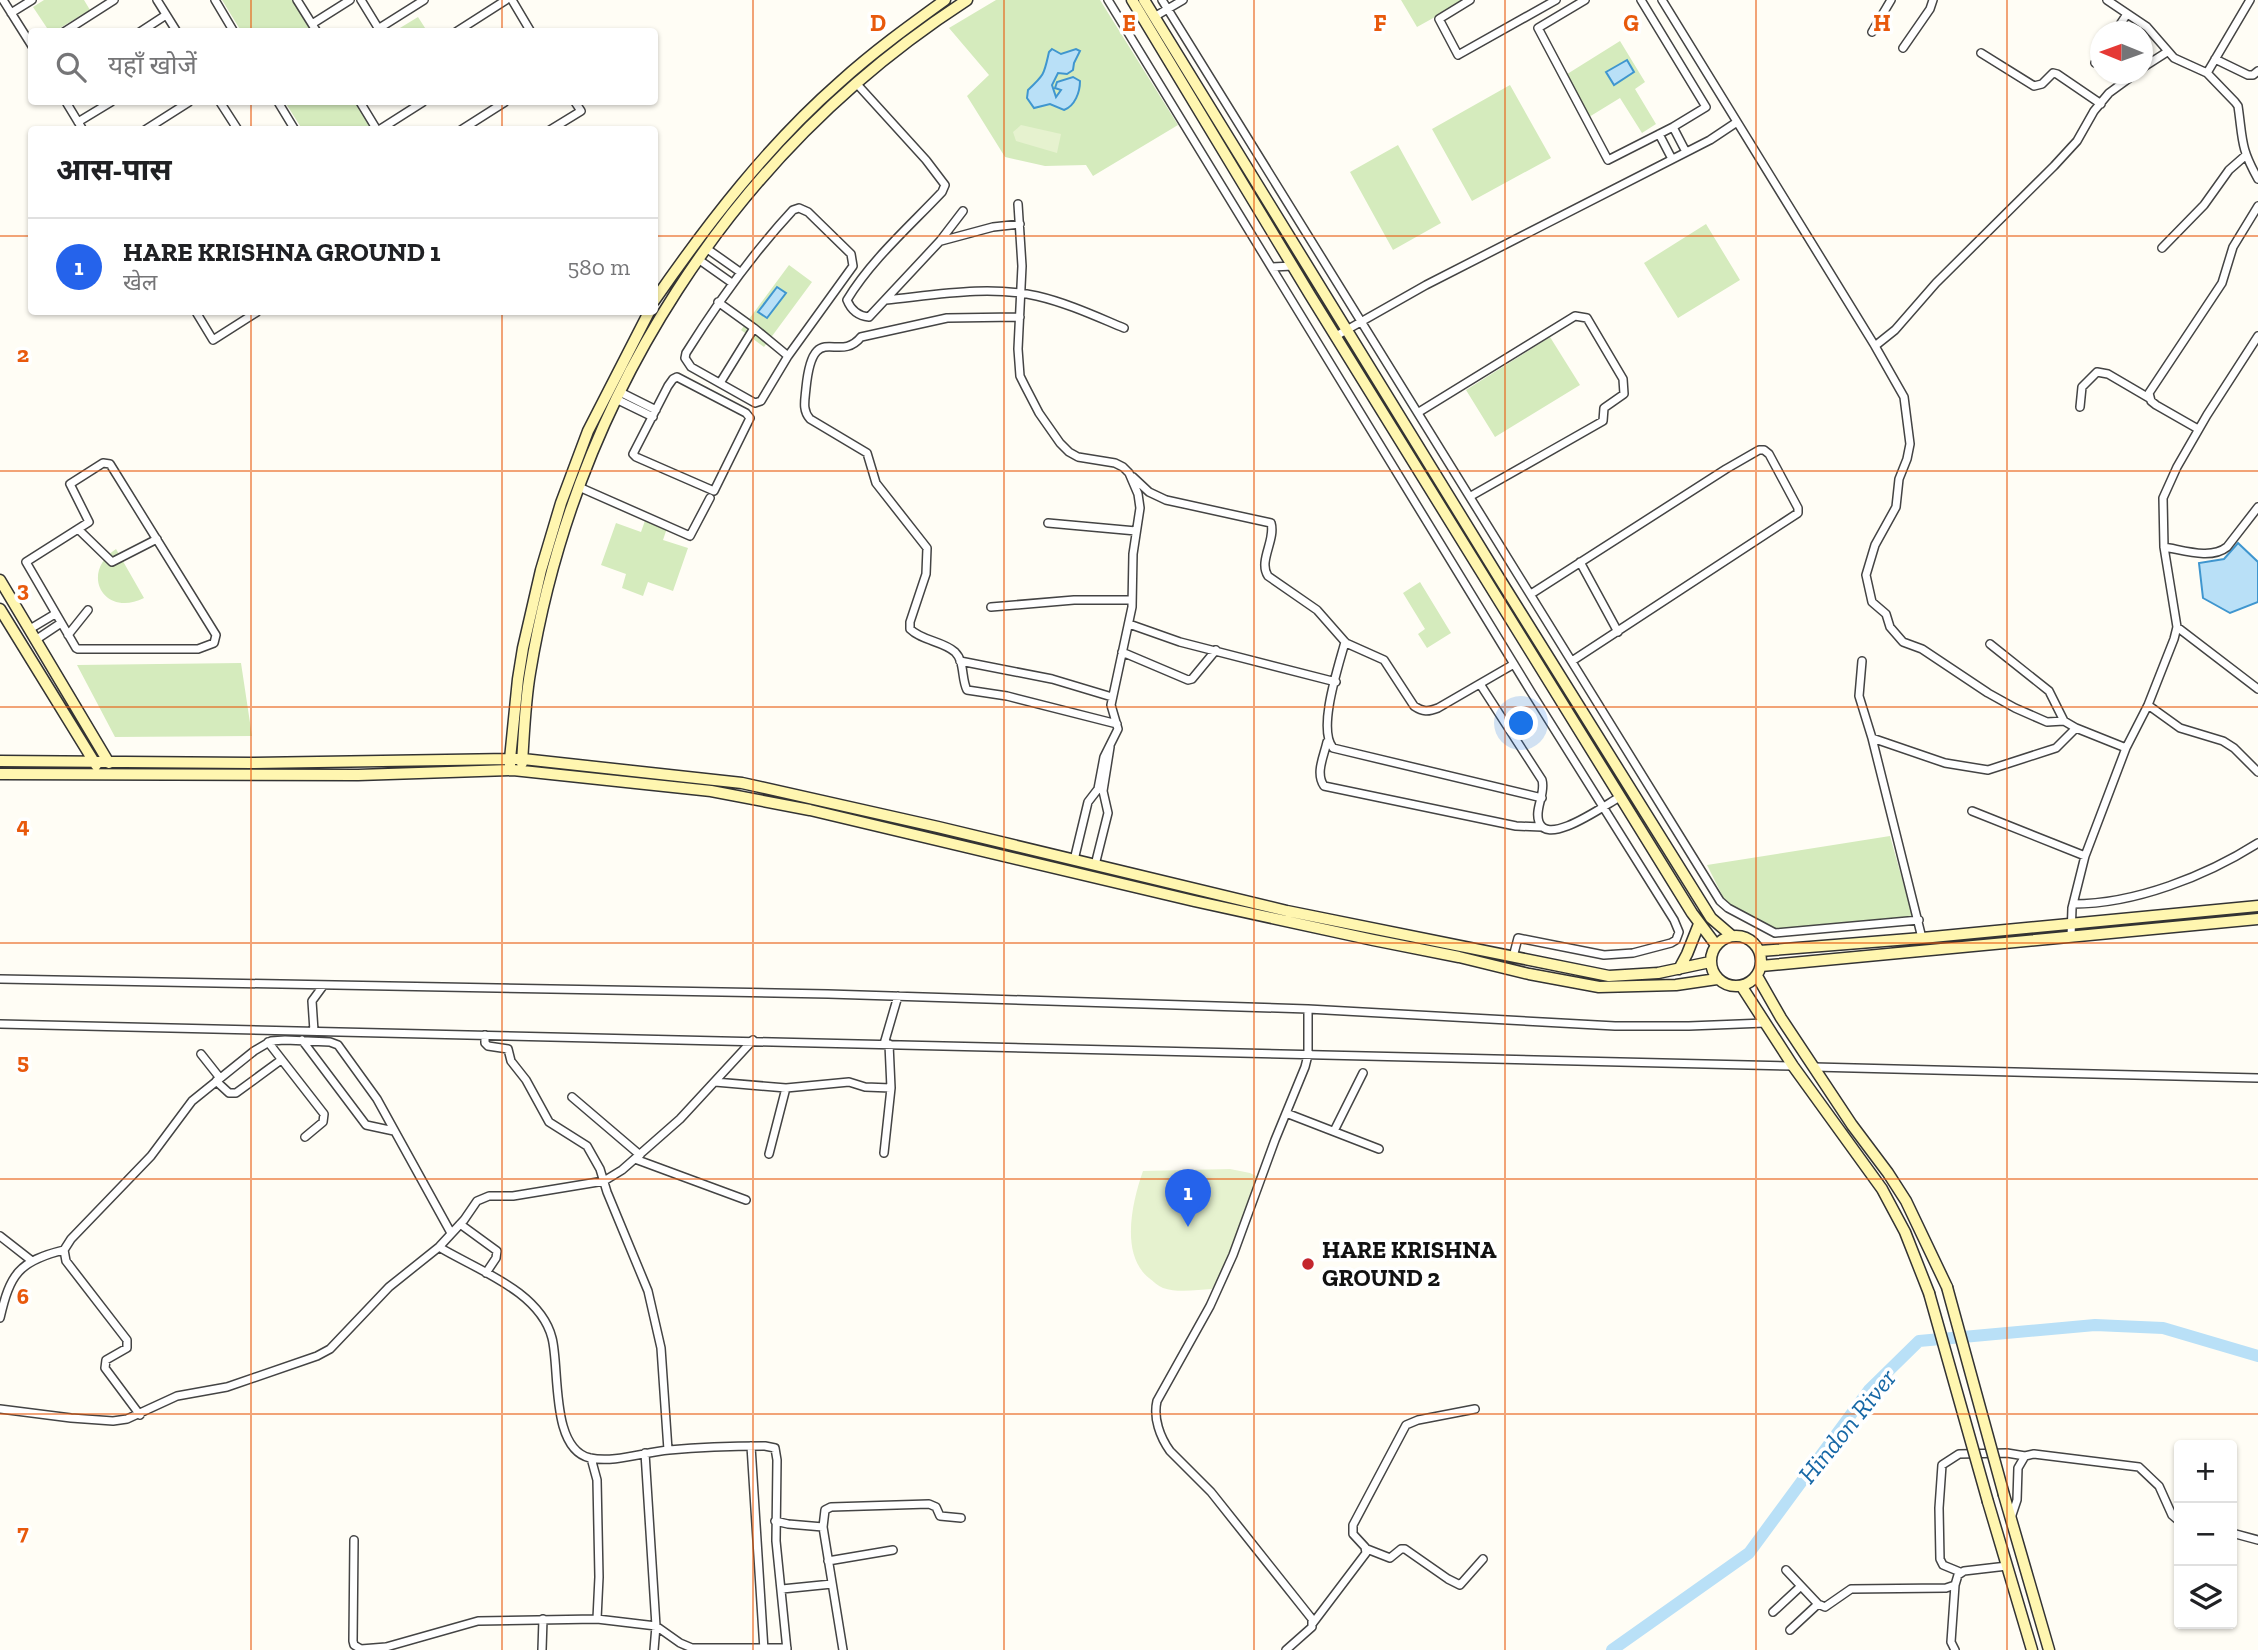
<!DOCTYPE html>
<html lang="hi">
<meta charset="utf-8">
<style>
:root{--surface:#fff;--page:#f2f2f2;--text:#202124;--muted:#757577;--line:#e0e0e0;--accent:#2563eb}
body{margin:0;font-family:"Zilla Slab","Noto Sans Devanagari",serif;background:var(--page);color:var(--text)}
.controls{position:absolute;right:21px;bottom:21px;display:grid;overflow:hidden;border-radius:7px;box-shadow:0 2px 5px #0004}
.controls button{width:63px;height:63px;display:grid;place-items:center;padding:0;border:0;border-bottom:2px solid var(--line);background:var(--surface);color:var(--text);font:35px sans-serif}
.compass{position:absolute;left:2090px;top:21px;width:63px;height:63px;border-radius:50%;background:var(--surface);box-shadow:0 2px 5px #0004;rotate:271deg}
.you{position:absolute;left:1522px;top:724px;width:24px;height:24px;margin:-18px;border:5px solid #fff;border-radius:50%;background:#1a73e8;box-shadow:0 0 0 10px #1a73e833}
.badge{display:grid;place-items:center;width:46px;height:46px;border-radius:50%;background:var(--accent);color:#fff;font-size:23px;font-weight:700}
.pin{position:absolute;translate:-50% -58px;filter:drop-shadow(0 2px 4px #0008)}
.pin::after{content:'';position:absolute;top:37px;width:24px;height:21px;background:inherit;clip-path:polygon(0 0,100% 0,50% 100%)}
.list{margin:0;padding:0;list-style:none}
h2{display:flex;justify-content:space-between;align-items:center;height:91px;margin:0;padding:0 28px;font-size:30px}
h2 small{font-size:23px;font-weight:400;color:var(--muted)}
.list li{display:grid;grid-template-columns:46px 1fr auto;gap:21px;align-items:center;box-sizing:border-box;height:98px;padding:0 28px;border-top:2px solid var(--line)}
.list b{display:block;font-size:26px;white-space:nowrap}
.list p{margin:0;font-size:23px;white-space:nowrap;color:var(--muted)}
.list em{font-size:23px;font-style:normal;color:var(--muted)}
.icon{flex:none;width:38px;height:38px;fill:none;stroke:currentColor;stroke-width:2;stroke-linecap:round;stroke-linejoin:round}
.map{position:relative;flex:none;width:2258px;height:1650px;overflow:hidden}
.search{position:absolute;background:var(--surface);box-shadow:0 2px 5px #0004;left:28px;top:28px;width:630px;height:77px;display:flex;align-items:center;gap:18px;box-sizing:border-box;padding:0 24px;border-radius:7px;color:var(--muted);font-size:26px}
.panel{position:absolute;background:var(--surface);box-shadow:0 2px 5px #0004;left:28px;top:126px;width:630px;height:189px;border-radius:7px}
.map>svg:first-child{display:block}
.green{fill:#d5ebbd}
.pitch{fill:#e6f2cf}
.water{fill:#b9e0f7;stroke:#3f96cf;stroke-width:2}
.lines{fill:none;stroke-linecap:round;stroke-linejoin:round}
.river{stroke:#b9e0f7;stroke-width:12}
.street-casing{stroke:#444;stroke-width:10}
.secondary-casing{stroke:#333;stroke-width:13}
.street{stroke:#fff;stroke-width:7}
.secondary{stroke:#fff6b0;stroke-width:10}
.secondary-bridge-casing{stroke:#333;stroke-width:13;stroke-linecap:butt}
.secondary-bridge{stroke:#fff6b0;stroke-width:10}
.grid{fill:none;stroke:#e8590c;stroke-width:2;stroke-opacity:0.55}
.poi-dot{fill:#c4262e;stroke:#fff;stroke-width:2.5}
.labels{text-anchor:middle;stroke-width:7;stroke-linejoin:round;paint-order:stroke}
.poi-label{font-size:24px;font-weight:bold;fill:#111;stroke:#fff;text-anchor:start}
.water-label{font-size:26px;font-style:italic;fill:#1768a6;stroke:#fff}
.grid-label{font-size:23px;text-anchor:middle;font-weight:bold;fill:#e8590c;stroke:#fff;stroke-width:7;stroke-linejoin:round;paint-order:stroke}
</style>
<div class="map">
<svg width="2258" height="1650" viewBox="0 0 2258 1650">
<rect width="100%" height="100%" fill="#fffdf5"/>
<path class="green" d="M44,0H84L90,10L55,31H49L33,7Z
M222,0H292L311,31H241Z
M996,0H1100L1178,125L1093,176L1086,165L1045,166L1005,157L967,96L989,75L949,28Z
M1401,0H1461L1462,2L1417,27Z
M418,17L427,31H395Z
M1620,41L1645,82L1635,89L1656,124L1642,133L1620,98L1589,117L1564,76Z
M1510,85L1551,158L1472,201L1432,129Z
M285,102H355L372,129H302Z
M1398,145L1441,223L1393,250L1350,172Z
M1706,224L1740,280L1678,318L1644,263Z
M789,265L812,282L764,347L741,330Z
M1550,337L1580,385L1495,437L1466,390Z
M647,515L669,522L663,540L688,548L673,591L648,582L643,596L622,588L626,574L601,565L616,523L641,532Z
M116,549L144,598C104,618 79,573 116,549Z
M1420,582L1451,633L1427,648L1418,634L1425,629L1403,593Z
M241,663L252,736L115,737L77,665Z
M1890,836L1913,918L1780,932L1726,903L1707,865Z"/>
<path class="pitch" d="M1021,125L1061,134L1057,153L1016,141L1013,132Z
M1230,1169L1250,1173L1258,1177L1230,1255L1212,1289C1197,1290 1177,1293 1163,1288C1158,1286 1153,1281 1149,1278C1120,1255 1132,1202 1143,1171Z"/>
<path class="water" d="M1052,49L1061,54L1076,49L1080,51L1074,63L1073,70L1067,74L1058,73L1052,85L1056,97L1061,90L1055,88L1057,82L1073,77L1080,81C1080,92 1075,106 1064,110L1050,104L1034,108L1027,98L1028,90C1045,74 1044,74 1049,52Z
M1627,60L1634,72L1614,85L1606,72Z
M777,287L786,293L767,318L758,312Z
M2238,543L2258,562V602L2230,613L2203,598L2199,563L2224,559Z"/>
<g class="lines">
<path class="river" d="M1612,1650L1749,1553L1869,1390L1919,1341L2095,1325L2163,1328L2258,1356"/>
<defs>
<path id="street" d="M3,0L32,46
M157,0L177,32
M215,0L234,32
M297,0L317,32
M361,0L380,31
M512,0L531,32
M1108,0L1531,692L1674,920L1679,932L1676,940L1671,943L1633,953L1604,955L1518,938L1513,957
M1162,0L1720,901L1728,908L1775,933L1919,920
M1470,0L1439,19L1458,55L1556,0
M1585,0L1538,28L1608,160L1673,127L1706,107L1641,0
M1662,0L1875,346L1904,397L1910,444L1907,459L1899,479L1896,507L1875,545L1866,575L1872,602L1886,614L1890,627L1903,642L1922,649L1988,693L2015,708L2047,722L2064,721L2076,728
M2107,0L2147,27L2174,58L2207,73L2235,102L2238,106C2243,140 2240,147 2258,179
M11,13L32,0
M1154,17L1183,0
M312,24L350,0
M378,29L424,0
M64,32L114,0
M140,32L166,15
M456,32L506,0
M1872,32L1891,0
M2115,32L2127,14
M1903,48L1930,9L1933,0
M1981,53L2034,86L2042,84L2053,73L2057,74L2101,104
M2215,59L2248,75H2253L2258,71
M2095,63L2100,54
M2142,68L2167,52
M2207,73L2250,0
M856,83L926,160L945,185L942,192C910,226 871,260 847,300C851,310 858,316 869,317L940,241L963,211
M66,102L83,130
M220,102L238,130
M278,102L295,130
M360,102L377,130
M78,122L111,102
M1673,127L1686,152
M145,130L189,102
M379,130L423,102
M461,130L505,102
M550,130L581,111L575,102
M1659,134L1672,159
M1018,204L1022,266L1018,349L1020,376L1025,386L1039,413L1060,443L1069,452L1078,457L1115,463L1123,467L1129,473L1138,494L1140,508L1133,554L1132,607L1111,705L1118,729L1104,757L1098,789L1088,802L1074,860
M799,208L808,212L851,254L853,266L788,356L761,401L755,403L691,367L685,358L686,353C718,302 752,254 793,210Z
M941,241L993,227L1020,224
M706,248L740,272
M2162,248L2204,205L2229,170L2245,156
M698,259L732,283
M1272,267L1293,266
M886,300C935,295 988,285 1037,296C1067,303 1095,316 1124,328
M718,302L754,328
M196,312L213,340L257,312
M1020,317L947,318L861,337C838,365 813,318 806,388C805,400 802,410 810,419L867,453L876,483L927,548L926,574L910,622V629C922,641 943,641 955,652C965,662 961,678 967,690L1007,696L1117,724
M1336,336L1426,285L1710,140L1737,122
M1875,346L1895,330L1936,283L2054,166L2077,141L2094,111L2109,93L2135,74
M677,377L746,413L750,418L714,491L636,457L633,454L668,386L673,379Z
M720,383L754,328L788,356
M620,392L656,410
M616,399L653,417
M2080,407L2082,387L2097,372L2108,374L2149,398
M1419,412L1575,316L1587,318L1623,379L1624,394L1604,408L1603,421L1471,496
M2198,429L2156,405L2151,401L2149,393L2222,283L2233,247L2258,206
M103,463L110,464L216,635L214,643L198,649H78L76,648L26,562L89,522L70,484Z
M1133,477L1149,492L1166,500L1271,523C1276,540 1258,561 1268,576L1317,610L1346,643L1384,660L1414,706C1423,712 1428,712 1438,708L1514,664
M579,487L690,536L710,498
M1048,523L1136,531
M78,529L112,562L157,539
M2164,547C2183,550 2211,560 2227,547L2258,507
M1580,562L1618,632
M1531,594L1726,469L1759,450H1764L1769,454L1798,508V513L1572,661
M991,607L1074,600H1132
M1129,624L1180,642L1336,682
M2177,627L2258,689
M30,629L55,614
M68,635L88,610
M37,639L61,623
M1345,642C1339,665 1317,729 1333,748L1542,798
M1990,644L2049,691L2064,721
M1122,652L1188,680L1192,679L1216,650
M960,661L1052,679L1112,697
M1862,661L1859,696L1872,738L1945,763L1988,770L2056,748L2076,728L2126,748
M1480,684L1542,780C1546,794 1534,809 1539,822C1548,847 1606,804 1620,797
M2148,705L2180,728L2223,741L2234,748L2258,772
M1872,738L1922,938
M1327,742C1324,756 1315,773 1324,786L1516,826L1542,827
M1972,811L2085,856
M1095,865L1108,813L1103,791L1110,747
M2073,904C2135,904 2206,876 2258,843
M2071,937L2072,908L2085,856L2126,748L2148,705L2174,639L2177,627L2164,547L2163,498L2177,467L2207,415L2258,336
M0,979L828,994L1308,1009L1615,1026H1689L1765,1023
M0,1024L1793,1066
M314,1031L312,1001L323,986
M485,1035V1043L488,1046L508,1049L511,1061L526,1080L549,1122L587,1146L600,1169L607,1192L648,1291L661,1348L668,1450
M302,1040L366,1125L394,1131
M268,1042L324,1114L323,1122L305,1137
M884,1044L898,996
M201,1054L220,1078
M1814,1067L2258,1078
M216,1081L229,1093H236L281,1060
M715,1082L786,1088L849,1082L865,1087L891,1088
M572,1097L640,1155
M1286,1113L1379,1149
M1334,1131L1363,1073
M884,1153L891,1088L889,1044
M769,1154L786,1088
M635,1159L746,1200
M460,1224L497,1251L496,1258L486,1273
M0,1236L32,1261
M439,1247C477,1270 540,1291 552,1338C560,1368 550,1449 590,1458C615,1463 644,1452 669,1450C701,1447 733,1446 765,1446L775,1448L777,1460L776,1541L787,1650
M0,1318C10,1274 19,1261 64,1250
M0,1409L71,1418L113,1421L127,1419L177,1396L227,1387L317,1356L330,1349L389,1287L439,1247L464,1220L477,1201L489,1196H513L604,1181L622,1170L680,1119L753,1040
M140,1415L105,1368L106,1360L127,1348V1340L66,1261L64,1250L71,1239L151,1156L192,1101L254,1051L271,1041L285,1040L330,1042L338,1045L377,1099L451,1233
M751,1446L764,1650
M645,1453L656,1626L654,1650
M591,1458L597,1480L599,1577L597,1619
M2011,1518L2017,1500L2018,1468L2025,1456L2034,1454L2139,1467L2159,1486L2172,1515L2179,1521
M775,1521L788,1524L823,1527L843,1650
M823,1527L825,1510L831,1507L929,1504L936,1507L940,1516L961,1518
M2232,1533L2258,1540
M354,1540L353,1641L354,1645L361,1649L386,1647L478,1621L597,1619L656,1626L680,1643L692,1648H787
M1367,1549L1390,1558L1401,1549H1405L1448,1579L1460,1585L1483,1559
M828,1561L893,1550
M1786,1570L1818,1604L1825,1607L1851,1589L1946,1588L1955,1585L1958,1575L1964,1571L2007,1566
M1960,1572L1943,1565L1940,1559L1939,1508L1942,1465L1959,1454L2007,1453L2025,1456
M1955,1585L1951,1642L1955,1650
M782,1589L832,1584
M1773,1612L1801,1586
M1313,1623L1366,1553L1365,1547L1353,1534V1525L1406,1425L1418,1420L1475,1409
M1790,1630L1818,1604
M542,1650L543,1619
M1286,1650L1312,1627V1619L1211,1492L1170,1451C1160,1437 1153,1418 1157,1401L1210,1306L1233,1255L1275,1140L1305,1067L1308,1055V1009"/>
<path id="secondary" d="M1132,0L1310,295L1692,913L1716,945
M1144,0L1501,581L1711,918L1732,936
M654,301C708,223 768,145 840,82C873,52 909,26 945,0
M0,580L109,763
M0,609L96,765
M0,761L251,763L510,759L518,679L523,648L541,570L561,503L588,431L649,312
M522,763C524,733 525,702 530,673C575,398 732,152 967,0
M510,770V759H523L742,783L938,827L1287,911L1609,976L1658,973L1710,962
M0,774L358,775L513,770L711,791L810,810L1194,901L1373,940L1459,957L1529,974L1599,987L1676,985L1717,979
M1711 961a25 25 0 1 1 50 0a25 25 0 1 1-50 0Z
M1760,951L1922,938L2258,906
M1761,966L2258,919
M1679,969L1687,954L1699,924
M1757,976L1781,1018L1852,1125L1888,1173L1906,1201L1947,1287
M1742,987L1793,1066L1882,1189L1905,1232L1929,1293
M2004,1495L2049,1650
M1988,1502L2032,1650"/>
</defs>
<use href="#street" class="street-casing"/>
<use href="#secondary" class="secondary-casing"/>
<use href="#street" class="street"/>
<use href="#secondary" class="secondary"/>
<defs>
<path id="secondary-bridge" d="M1947,1287L2004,1495
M1929,1293L1988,1502"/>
</defs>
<use href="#secondary-bridge" class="secondary-bridge-casing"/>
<use href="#secondary-bridge" class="secondary-bridge"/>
</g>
<path class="grid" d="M251,0V32M502,0V32M753,0V1650M1004,0V1650M1254,0V1650M1505,0V1650M1756,0V1650M2007,0V1650M251,102V130M502,102V130M0,236H32M654,236H2258M251,312V1650M502,312V1650M0,471H2258M0,707H2258M0,943H2258M0,1179H2258M0,1414H2258"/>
<circle class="poi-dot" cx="1308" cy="1264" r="7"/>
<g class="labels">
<g class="poi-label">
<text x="1322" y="1258">HARE KRISHNA<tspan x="1322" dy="28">GROUND 2</tspan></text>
</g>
<g class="water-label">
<text transform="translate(1847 1426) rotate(-51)" y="9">Hindon River</text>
</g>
</g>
<g class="grid-label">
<text x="878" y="31">D</text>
<text x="1129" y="31">E</text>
<text x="1380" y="31">F</text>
<text x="1631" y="31">G</text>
<text x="1882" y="31">H</text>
<text x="23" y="362">2</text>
<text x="23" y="597">3</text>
<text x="23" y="833">4</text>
<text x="23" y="1069">5</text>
<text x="23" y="1304">6</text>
<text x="23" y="1540">7</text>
</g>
</svg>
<div class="controls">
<button>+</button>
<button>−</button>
<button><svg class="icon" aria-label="layers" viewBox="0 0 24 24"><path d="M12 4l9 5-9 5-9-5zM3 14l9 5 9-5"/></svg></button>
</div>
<svg class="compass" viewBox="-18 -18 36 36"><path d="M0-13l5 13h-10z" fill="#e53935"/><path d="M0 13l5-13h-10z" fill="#757577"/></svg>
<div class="you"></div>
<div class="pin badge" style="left:1188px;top:1227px">1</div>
<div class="search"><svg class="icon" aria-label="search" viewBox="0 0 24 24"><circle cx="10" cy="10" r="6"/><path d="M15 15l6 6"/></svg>यहाँ खोजें</div>
<section class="panel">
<h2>आस-पास<small></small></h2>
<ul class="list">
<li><span class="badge">1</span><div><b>HARE KRISHNA GROUND 1</b><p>खेल</p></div><em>580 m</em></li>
</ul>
</section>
</div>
